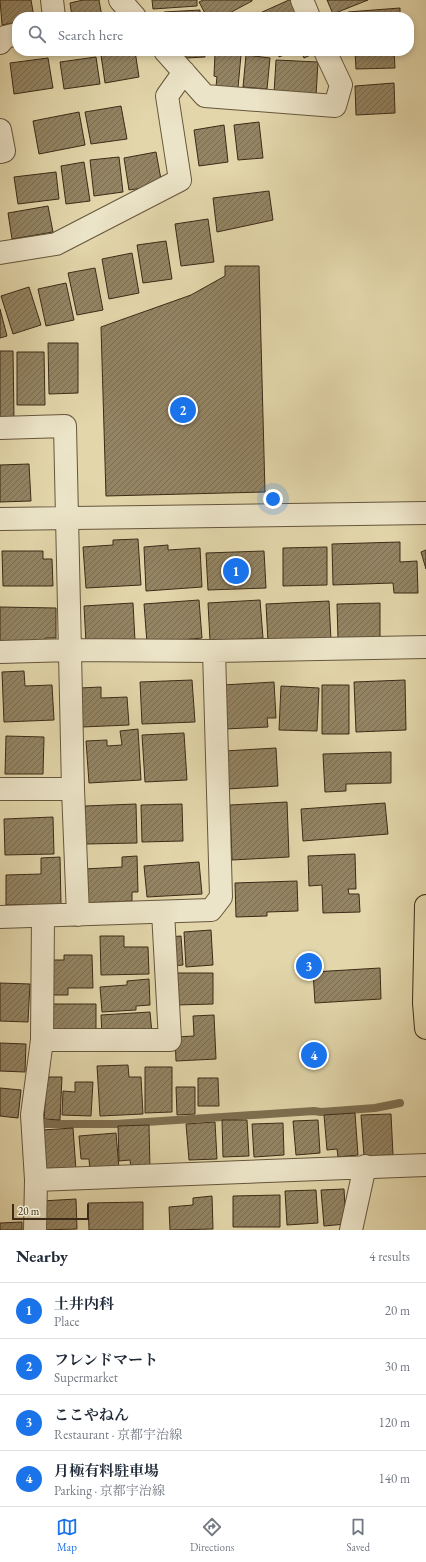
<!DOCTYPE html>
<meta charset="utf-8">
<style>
:root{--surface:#fff;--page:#f2f2f3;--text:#1f2937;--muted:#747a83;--line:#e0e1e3;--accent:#1a73e8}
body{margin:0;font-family:"EB Garamond","Noto Serif JP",serif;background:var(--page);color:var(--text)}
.scale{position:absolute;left:12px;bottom:10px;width:77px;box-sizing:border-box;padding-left:4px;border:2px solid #3d2b17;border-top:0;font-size:11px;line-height:14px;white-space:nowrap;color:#3d2b17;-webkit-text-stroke:3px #ece4c8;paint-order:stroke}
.you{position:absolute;left:273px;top:499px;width:14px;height:14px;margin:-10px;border:3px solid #fff;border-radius:50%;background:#1a73e8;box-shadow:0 0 0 6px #1a73e833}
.badge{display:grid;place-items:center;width:26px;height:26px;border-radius:50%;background:var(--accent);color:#fff;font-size:13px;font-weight:700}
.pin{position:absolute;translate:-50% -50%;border:2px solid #fff;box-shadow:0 1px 4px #0006}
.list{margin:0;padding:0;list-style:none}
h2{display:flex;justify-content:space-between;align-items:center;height:52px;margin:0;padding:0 16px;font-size:17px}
h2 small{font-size:13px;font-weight:400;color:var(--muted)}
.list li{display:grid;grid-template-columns:26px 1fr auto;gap:12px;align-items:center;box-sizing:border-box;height:56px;padding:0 16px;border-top:1px solid var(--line)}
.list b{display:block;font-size:15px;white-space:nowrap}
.list p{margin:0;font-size:13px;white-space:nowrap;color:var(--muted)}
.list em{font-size:13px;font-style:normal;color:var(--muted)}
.icon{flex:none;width:22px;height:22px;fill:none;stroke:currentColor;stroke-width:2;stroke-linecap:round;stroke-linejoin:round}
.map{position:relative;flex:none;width:426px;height:1230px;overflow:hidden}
.search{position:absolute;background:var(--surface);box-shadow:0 2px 6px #0003;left:12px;right:12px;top:12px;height:44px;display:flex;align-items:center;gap:10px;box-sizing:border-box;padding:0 14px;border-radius:16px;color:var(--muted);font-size:15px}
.sheet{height:276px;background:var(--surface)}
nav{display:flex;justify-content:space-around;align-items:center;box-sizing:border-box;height:56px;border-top:1px solid var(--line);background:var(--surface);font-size:11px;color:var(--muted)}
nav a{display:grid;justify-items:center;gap:2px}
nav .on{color:var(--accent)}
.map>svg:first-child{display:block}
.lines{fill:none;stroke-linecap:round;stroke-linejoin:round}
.stream{stroke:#7e6f51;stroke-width:8}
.building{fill:url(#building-hatch);stroke:#3d2b17}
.minor-casing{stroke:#66563c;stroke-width:24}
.primary-casing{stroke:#3d2b17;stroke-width:24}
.minor{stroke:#ece4c8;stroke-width:22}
.primary{stroke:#e2d6aa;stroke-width:22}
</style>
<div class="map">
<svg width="426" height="1230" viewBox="0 0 426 1230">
<defs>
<pattern id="building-hatch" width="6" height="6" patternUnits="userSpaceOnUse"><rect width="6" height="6" fill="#938463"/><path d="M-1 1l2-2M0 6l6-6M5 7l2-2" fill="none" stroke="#796c51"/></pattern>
</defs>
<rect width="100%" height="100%" fill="#e2d6aa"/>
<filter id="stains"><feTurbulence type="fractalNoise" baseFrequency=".005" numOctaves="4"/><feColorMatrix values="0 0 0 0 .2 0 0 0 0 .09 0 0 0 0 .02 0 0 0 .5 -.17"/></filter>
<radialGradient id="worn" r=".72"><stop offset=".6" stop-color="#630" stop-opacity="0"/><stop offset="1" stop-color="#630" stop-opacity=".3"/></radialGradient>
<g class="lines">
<path class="stream" d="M42,1124H116L314,1111L321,1112L375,1108L400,1103"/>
</g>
<path class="building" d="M0,0H31L34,17H17V22L2,25Z
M83,0H99L102,17H72L70,3Z
M152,0H197V6L153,9Z
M203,0H252V1L222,17H207L199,2Z
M289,0H292L300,17H262L260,13Z
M327,0H368L333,14Z
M400,8V17H348V12Z
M200,10V17H164V12Z
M258,12L261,17H248Z
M127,51H135L139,77L105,83L101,55Z
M185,51H204L205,57L186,58Z
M277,51H294L279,57Z
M301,51H316L317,52L304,58Z
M355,51H394L395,68L356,69Z
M215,53L241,55L238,88L216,86L217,77L214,76Z
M246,55L270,58L267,89L243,87Z
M96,57L100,84L64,89L60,62Z
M48,58L53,88L14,94L10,63Z
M276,60L318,62L316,96L274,93Z
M394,83L395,113L356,115L355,86Z
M121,106L127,139L91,144L85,112Z
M79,112L85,145L39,154L33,121Z
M259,122L263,158L238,160L234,125Z
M224,125L228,162L199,166L194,130Z
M156,152L162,185L129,190L124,158Z
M119,157L123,192L94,196L90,160Z
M84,162L90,201L66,204L61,166Z
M56,172L59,199L18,204L14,177Z
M269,191L273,220L217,232L213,198Z
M48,206L53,232L12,239L8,213Z
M208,219L214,262L181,266L175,224Z
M166,241L172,279L143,283L137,245Z
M132,253L139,293L109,299L102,259Z
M225,266H259L265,492L106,496L101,327L191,295L225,276Z
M95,268L103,310L77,315L68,273Z
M66,283L74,320L46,326L38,289Z
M29,287L41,325L13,334L1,296Z
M0,309L7,336L0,338Z
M48,343H78V393L49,394Z
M0,351H13L14,419H0Z
M17,352H44L45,405H17Z
M29,464L31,501L0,502V465Z
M138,539L141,585L86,588L83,547L113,545V540Z
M400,542V562L417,561L418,593H394L393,583L333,585L332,544Z
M168,545V550L200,548L202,587L146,591L144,547Z
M327,547V585L283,586V548Z
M426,550V569L421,552Z
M2,551H43V559H52L53,586H3Z
M264,551L266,588L208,590L206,553Z
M199,600L202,638L147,643L144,604Z
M260,600L263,638L210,641L208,603Z
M329,601L331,640L268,642L266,604Z
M133,603L135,641L86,643L84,606Z
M380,603V638L338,639L337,604Z
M0,607L56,608V638H45V644H0Z
M24,671L25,686L52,685L54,720L4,722L2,672Z
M192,680L195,722L142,724L140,682Z
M405,680L406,730L356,732L354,682Z
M274,682L276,718H267L268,727L225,729L223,685Z
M322,685H349V734H322Z
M281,686L319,688L317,731L279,730Z
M101,687V698L127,697L129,725L82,727L80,688Z
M138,729L141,780L89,783L86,741L107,740V746L122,745L120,731Z
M184,733L187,780L145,782L142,735Z
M6,736L44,737L43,774H5Z
M276,748L278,786L227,789L225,751Z
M391,752V783L346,784V791L325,792L323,754Z
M287,802L289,857L232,860L230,805Z
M385,803L388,834L303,841L301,809Z
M136,804L137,843L86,844L85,806Z
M182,804L183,841L142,842L141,805Z
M53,817L54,854L5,855L4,819Z
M355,854L356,889H348L349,894H359L360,912L323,913L322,885L309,886L308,856Z
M137,856L138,892H132V901L85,903L84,869L122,867V857Z
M60,857L61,904L6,905V875L41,874V858Z
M199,862L202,894L147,897L144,866Z
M297,881L298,911L267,912V916L236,917L235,883Z
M211,930L213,965L186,967L184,932Z
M100,936H124V947H148L149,974L101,975Z
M181,936L183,965L171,966L168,937Z
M64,955H92L93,988H68V995H50V960H64Z
M380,968L381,999L315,1003L313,972Z
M176,973H213V1004L176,1005Z
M149,979L150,1005L136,1006V1010L102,1012L100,987L127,985V981Z
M0,983L30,984L28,1022L0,1021Z
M50,1004H96V1032H51Z
M150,1012L152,1033L102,1036L101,1015Z
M214,1015L216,1059L176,1061L175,1037L194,1036L193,1016Z
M0,1043L26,1044L25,1072L0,1071Z
M128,1065L129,1077H141L143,1114L100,1116L97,1066Z
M145,1067H172V1112L145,1113Z
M47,1077H62L60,1120L44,1119Z
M198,1078H218L219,1106H198Z
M75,1082H93L91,1116L62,1115L63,1091L75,1092Z
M176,1087H195V1114L177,1115Z
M0,1088L21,1090L18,1118L0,1116Z
M355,1113L358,1155L338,1157L337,1149L327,1150L324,1115Z
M391,1114L393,1155L364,1156L361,1115Z
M222,1120H247L249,1156L223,1157Z
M318,1120L320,1153L296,1155L293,1121Z
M215,1122L217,1159L189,1160L186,1124Z
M283,1123L284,1155L254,1157L252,1124Z
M149,1125L150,1169H131L130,1160L119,1161L118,1126Z
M73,1128L76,1170L45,1172L42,1130Z
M116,1133L119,1169L90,1171L89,1159H81L79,1136Z
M344,1189L346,1224L324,1226L321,1190Z
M316,1190L318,1223L287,1225L285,1191Z
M280,1195V1227H233V1196Z
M212,1196L213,1229L170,1230L169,1207L193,1205V1198Z
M76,1199L77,1229L42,1230V1201Z
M143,1202V1230H89L88,1203Z
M22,1222V1230H0V1223Z"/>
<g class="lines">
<defs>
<path id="minor" d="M52,0L54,17
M120,0L135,17
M302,0L309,17
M0,43L5,37L17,34
M165,51L205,96L335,106L341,85L325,51
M0,130L4,151L0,152
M0,253L56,244L180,180L167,96L184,72
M0,428L65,426L73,789L78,915
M0,519L426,513
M0,652L71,650L214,651L426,647
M0,789H73
M0,917L211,910L221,897L214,651
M42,1040H170L163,912
M36,1180L426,1165
M35,1230L36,1180L32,1115L42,1040L43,916
M351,1230L365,1166"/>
<path id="primary" d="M426,906L424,1003L426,1028"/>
</defs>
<use href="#minor" class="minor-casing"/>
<use href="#primary" class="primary-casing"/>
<use href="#minor" class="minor"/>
<use href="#primary" class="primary"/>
</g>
<rect width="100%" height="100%" filter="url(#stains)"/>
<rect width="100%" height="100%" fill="url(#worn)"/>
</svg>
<div class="scale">20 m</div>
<div class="you"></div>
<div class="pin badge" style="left:236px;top:571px">1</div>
<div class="pin badge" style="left:183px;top:410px">2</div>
<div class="pin badge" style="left:309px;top:966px">3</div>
<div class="pin badge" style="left:314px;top:1055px">4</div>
<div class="search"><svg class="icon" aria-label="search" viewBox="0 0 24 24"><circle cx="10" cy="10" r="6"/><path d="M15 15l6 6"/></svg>Search here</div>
</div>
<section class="sheet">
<h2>Nearby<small>4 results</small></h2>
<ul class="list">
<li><span class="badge">1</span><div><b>土井内科</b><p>Place</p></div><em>20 m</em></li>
<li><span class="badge">2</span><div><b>フレンドマート</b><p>Supermarket</p></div><em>30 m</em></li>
<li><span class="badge">3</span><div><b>ここやねん</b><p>Restaurant · 京都宇治線</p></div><em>120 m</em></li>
<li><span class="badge">4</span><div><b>月極有料駐車場</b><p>Parking · 京都宇治線</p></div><em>140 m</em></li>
</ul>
</section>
<nav>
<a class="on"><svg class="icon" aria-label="map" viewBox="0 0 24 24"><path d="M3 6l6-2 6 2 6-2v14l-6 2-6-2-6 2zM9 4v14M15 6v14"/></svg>Map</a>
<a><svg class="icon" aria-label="directions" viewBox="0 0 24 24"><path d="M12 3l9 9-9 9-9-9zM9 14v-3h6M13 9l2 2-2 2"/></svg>Directions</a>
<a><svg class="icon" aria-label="saved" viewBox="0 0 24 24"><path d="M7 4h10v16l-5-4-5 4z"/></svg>Saved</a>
</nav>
